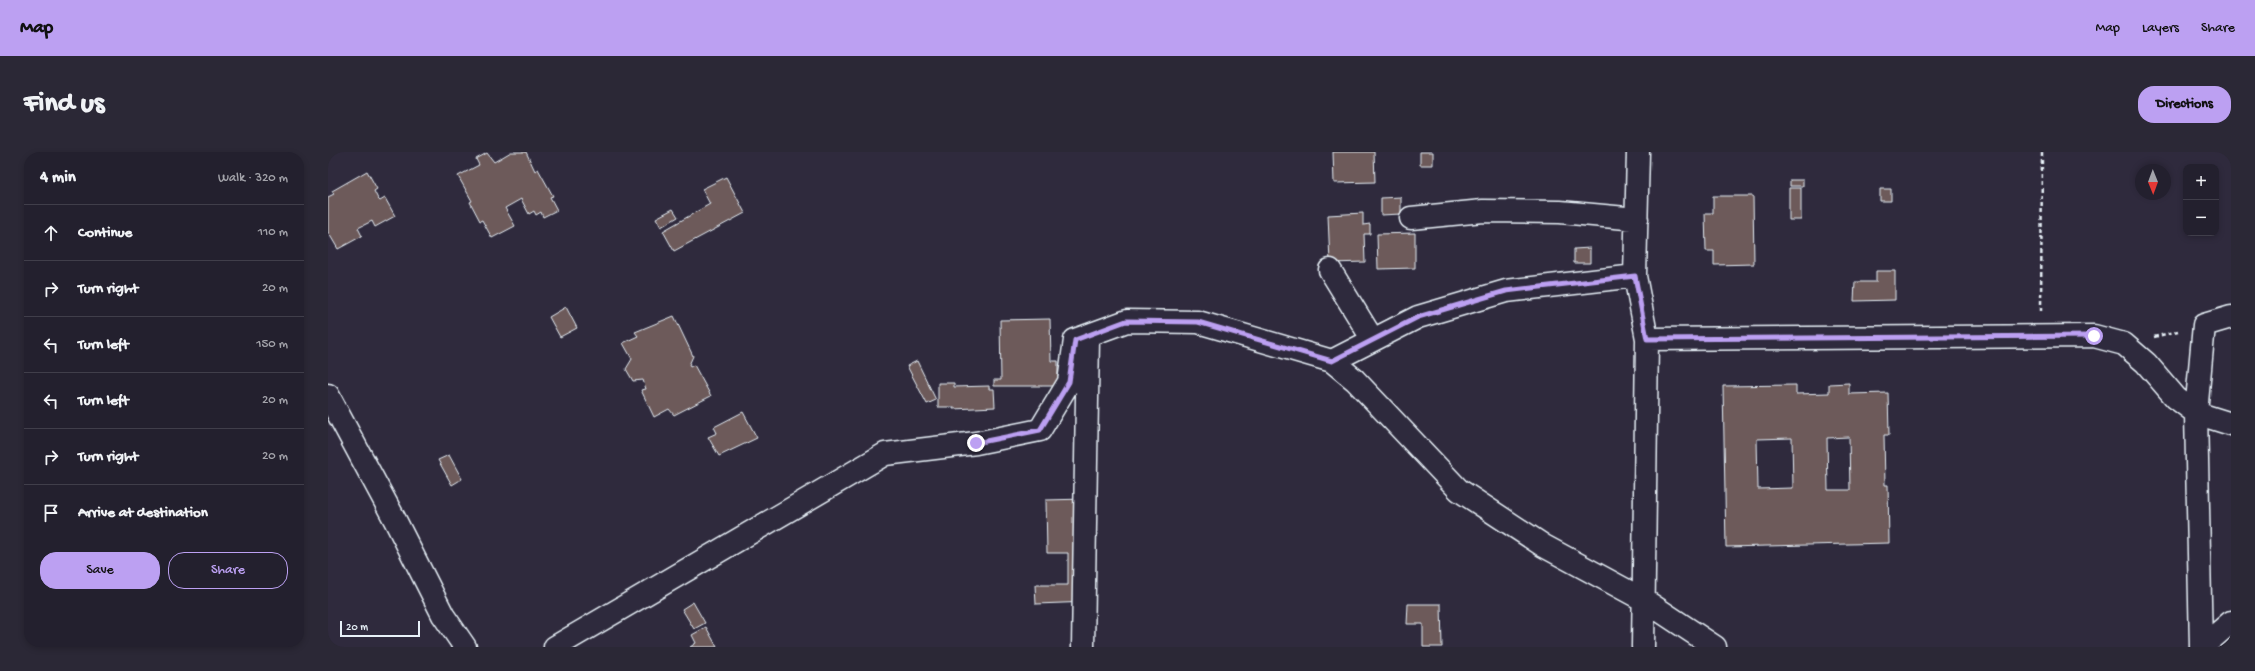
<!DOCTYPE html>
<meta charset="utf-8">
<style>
:root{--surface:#23202e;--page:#2b2836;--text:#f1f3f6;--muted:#a3a3aa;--line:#403e4a;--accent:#bca0f2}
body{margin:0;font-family:"Gochi Hand",sans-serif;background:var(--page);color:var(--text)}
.controls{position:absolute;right:12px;top:12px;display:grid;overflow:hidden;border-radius:8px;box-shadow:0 2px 6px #0003}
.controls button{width:36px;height:36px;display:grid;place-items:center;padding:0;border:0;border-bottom:1px solid var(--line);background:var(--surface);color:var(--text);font:20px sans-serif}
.compass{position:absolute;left:1807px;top:12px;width:36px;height:36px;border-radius:50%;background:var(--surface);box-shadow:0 2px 6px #0003;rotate:179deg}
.scale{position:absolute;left:12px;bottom:10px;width:80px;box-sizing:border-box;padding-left:4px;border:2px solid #e8f1f8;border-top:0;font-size:11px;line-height:14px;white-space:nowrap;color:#e8f1f8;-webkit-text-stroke:3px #2f2a3d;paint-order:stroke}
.stop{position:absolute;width:12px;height:12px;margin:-9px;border:3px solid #bca0f2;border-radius:50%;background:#fff}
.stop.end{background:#bca0f2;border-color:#fff;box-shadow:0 1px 4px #0008}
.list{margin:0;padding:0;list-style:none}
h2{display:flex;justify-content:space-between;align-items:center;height:52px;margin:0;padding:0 16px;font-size:17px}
h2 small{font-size:13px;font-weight:400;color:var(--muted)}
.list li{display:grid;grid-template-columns:26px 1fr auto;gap:12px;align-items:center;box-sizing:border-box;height:56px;padding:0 16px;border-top:1px solid var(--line)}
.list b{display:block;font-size:15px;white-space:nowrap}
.list em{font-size:13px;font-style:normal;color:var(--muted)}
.actions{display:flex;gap:8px;padding:12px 16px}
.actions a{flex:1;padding:9px 0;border:1px solid var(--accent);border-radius:16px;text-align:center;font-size:14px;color:var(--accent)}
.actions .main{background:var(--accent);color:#111}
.icon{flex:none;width:22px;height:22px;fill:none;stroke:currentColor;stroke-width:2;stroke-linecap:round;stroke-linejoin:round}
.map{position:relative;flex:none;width:1903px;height:495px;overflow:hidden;border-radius:16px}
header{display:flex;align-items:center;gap:24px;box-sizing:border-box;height:56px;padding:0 20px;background:var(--accent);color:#111}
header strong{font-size:19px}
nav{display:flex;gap:22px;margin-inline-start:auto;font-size:14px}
.intro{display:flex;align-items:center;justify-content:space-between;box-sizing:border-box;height:96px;padding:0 24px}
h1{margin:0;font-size:28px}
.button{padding:10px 18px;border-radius:16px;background:var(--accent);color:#111;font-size:14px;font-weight:700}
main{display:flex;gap:24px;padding:0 24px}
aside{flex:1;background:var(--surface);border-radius:16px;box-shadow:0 2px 6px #0003}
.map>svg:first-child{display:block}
.building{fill:#6d5a5a;stroke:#e8f1f8;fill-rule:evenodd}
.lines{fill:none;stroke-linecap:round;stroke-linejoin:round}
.street-casing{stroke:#e8f1f8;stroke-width:25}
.path{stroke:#e8f1f8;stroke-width:2.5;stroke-dasharray:4 3;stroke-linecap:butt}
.street{stroke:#2f2a3d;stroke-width:22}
.route{stroke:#bca0f2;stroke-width:5}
</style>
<header>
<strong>Map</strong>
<nav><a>Map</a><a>Layers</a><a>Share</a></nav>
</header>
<div class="intro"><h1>Find us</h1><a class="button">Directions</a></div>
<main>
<aside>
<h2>4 min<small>Walk · 320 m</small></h2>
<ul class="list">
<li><svg class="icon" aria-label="ahead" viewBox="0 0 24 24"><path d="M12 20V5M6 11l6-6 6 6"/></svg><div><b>Continue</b></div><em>110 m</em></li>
<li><svg class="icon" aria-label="right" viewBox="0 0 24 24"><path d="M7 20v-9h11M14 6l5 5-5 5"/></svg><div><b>Turn right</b></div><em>20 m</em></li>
<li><svg class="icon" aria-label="left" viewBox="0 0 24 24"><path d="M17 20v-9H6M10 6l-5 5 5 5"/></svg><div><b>Turn left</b></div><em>150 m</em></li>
<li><svg class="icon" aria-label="left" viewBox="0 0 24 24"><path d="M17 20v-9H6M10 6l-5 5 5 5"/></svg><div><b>Turn left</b></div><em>20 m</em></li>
<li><svg class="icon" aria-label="right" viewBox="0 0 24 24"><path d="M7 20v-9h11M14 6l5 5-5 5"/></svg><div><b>Turn right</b></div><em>20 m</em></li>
<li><svg class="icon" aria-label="arrive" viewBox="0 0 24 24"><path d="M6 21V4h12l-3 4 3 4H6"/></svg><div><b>Arrive at destination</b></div></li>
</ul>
<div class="actions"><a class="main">Save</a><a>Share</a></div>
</aside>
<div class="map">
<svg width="1903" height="495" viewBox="0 0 1903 495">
<rect width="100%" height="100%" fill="#2f2a3d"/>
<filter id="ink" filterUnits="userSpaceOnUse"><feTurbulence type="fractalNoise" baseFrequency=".025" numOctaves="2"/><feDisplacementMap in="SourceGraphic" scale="8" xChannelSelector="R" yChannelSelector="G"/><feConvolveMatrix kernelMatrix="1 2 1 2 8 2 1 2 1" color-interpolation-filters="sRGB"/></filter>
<g filter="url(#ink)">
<path class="building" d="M183,0H198L207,19L210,17L225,44L222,45L229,58L215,65L213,60L208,63L206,59L201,62L193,47L177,56L187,74L164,86L154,68L152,69L142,50L144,49L130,24L151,13L148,7L159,1L166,10Z
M1005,0H1046L1047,30L1006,31Z
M1092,0H1105V13H1092Z
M39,19L49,37L46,39L50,47L52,49L57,46L67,64L47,75L44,69L30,76L34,84L10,97L0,80V45L6,42L4,39Z
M398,25L417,61L346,99L335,79L382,52L374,37Z
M1462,28H1475V34H1462Z
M1461,36H1473V68H1461Z
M1552,37H1563V49H1552Z
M1385,44H1425L1426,112L1386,113V99H1378L1377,61H1385Z
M1073,45V62L1053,63V46Z
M345,57L350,65L333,75L328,66Z
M1035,61V73L1042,72V82H1036L1037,110L1002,111L1000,63Z
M1087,81V116L1050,117L1049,82Z
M1262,96V111H1246V97Z
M1548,119H1567V148L1526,149L1527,130H1548Z
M238,155L249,176L232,185L221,165Z
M346,164L365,204L361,213L362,215L366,213L383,244L346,263L341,257L326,265L313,238L318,237L315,228L305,229L298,217L304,207L295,191L310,184L307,180Z
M722,167L723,209H730V234H666V228H673L672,168Z
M589,209L608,248L599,252L579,214Z
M610,231H626V235L661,234V237H666L667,255L625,257L626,255H610Z
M1521,231V242L1560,241L1561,283H1556L1557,333H1560L1561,391L1398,395L1395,234L1468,233V242L1501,241V232ZM1521,285L1522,338H1500L1499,286ZM1464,286L1465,336L1430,337L1429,287Z
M415,260L429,286L391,304L380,285L389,281L386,275Z
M121,303L134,327L124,333L110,308Z
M758,347L761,450L708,452L707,433H740V401H719L718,348Z
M365,450L377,471L366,477L354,457Z
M1080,452H1113L1114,495H1095V472H1079Z
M378,475L389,495H362L368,491L364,483Z"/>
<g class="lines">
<defs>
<path id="street" d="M1310,0L1307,124L1319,187L1315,495
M1083,66L1155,59L1232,60L1309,67
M1002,118L1045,188
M1319,187L1766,184L1796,192L1818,211L1848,246L1868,261L1903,272
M1004,209L1090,165L1178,139L1307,124
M0,243L67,368L115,463L137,495
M227,495L557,302L648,291L712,278L741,230L747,188L799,169L870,170L1004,209L1027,228L1131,338L1216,394L1316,448L1387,495
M755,495L760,185
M1873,495L1868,261L1876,173L1903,165
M1874,495L1903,470"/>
</defs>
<use href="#street" class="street-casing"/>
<path class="path" d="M1713,159L1714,0
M1826,185L1850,179"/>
<use href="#street" class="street"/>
</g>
</g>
<g class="lines" filter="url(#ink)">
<path class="route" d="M648,291L712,278L741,230L747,188L798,169L870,170L1004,209L1090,165L1178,139L1307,124L1319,187L1766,184"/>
</g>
</svg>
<div class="controls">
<button>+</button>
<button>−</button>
</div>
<svg class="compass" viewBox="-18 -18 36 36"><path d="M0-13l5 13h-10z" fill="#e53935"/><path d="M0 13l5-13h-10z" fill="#a3a3aa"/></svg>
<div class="scale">20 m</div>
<div class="stop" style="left:1766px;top:184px"></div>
<div class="stop end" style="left:648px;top:291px"></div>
</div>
</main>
